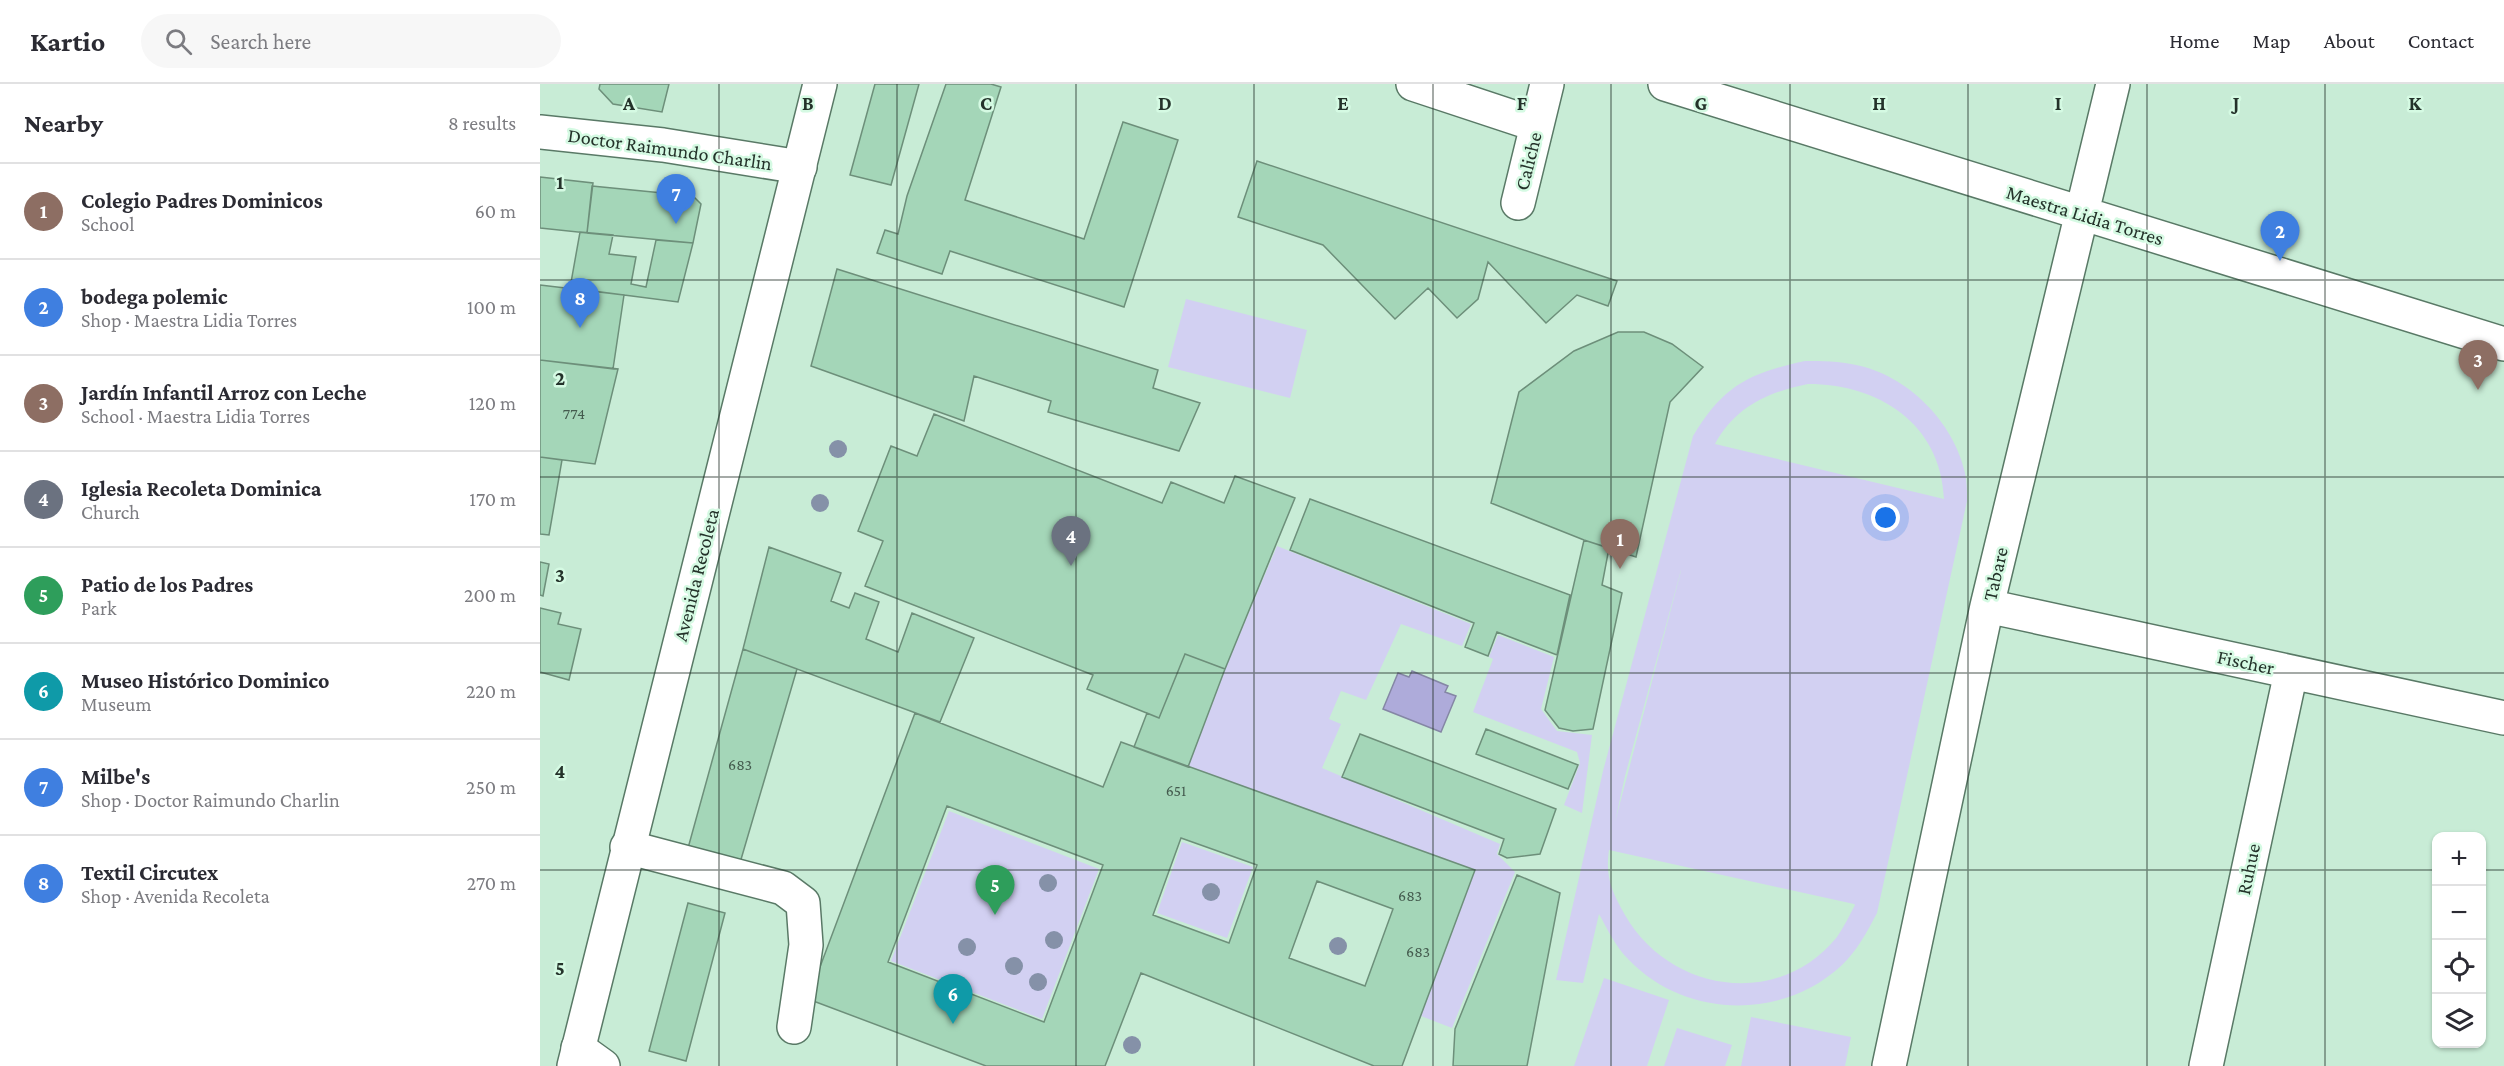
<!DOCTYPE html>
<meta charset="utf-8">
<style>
:root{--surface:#fff;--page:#f7f7f7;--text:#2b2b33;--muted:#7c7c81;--line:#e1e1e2;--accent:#684ec7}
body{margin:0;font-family:"Crimson Pro",serif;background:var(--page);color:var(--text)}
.controls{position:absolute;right:18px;bottom:18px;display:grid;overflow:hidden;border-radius:12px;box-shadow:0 2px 4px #0004}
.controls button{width:54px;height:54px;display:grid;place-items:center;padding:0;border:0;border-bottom:2px solid var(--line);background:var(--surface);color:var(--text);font:30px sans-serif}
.you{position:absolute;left:1346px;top:434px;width:21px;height:21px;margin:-15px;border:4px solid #fff;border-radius:50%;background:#1a73e8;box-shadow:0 0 0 9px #1a73e833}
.badge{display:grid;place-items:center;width:39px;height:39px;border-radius:50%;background:var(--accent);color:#fff;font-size:20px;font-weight:700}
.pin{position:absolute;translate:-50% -50px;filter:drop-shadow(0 2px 3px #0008)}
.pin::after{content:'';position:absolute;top:32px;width:21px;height:18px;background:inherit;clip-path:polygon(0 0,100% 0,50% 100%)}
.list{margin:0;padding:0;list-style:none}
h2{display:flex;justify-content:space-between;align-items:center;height:78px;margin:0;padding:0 24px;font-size:26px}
h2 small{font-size:20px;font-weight:400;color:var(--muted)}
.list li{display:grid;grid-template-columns:39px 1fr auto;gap:18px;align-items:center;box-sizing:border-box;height:96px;padding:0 24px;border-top:2px solid var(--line)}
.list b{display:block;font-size:22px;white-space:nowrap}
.list p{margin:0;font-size:20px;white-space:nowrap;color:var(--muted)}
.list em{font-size:20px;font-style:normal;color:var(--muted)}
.icon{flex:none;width:33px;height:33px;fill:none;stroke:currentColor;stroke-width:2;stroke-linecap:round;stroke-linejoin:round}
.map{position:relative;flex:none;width:1964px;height:982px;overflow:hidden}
header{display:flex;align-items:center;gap:36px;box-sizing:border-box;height:84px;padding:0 30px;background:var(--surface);border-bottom:2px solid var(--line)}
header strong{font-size:28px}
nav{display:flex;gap:33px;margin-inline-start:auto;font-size:21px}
.search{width:420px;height:54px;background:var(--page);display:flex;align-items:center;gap:15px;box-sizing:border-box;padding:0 21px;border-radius:33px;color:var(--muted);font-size:22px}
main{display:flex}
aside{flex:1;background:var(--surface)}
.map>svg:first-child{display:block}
.green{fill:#d2d0f2;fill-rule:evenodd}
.water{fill:#aeabda;stroke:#8587a5;stroke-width:1.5}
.building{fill:#a4d6b8;stroke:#6d8f7a;stroke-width:1.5;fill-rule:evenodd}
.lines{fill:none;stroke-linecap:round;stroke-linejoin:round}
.minor-casing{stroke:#597966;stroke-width:36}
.major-casing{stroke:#597966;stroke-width:36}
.minor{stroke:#fff;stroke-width:33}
.major{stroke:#fff;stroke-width:33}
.tree{fill:#8591a8}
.grid{fill:none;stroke:#24322a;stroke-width:1.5;stroke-opacity:0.55}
.labels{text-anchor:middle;stroke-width:5;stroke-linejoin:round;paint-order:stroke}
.number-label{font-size:16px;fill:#445b4e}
.street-label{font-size:20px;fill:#24322a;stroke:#d5fae3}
.grid-label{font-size:20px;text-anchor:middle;font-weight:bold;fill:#24322a;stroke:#d5fae3;stroke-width:5;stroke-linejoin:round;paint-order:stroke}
</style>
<header>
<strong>Kartio</strong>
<div class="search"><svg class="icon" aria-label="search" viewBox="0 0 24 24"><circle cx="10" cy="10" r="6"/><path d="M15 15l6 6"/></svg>Search here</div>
<nav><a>Home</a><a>Map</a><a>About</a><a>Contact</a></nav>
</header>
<main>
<aside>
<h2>Nearby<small>8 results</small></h2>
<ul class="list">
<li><span class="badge" style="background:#8d6e63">1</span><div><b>Colegio Padres Dominicos</b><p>School</p></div><em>60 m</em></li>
<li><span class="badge" style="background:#3f7fe0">2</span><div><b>bodega polemic</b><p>Shop · Maestra Lidia Torres</p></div><em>100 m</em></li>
<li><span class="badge" style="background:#8d6e63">3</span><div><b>Jardín Infantil Arroz con Leche</b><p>School · Maestra Lidia Torres</p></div><em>120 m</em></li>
<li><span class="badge" style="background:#6b7280">4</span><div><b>Iglesia Recoleta Dominica</b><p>Church</p></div><em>170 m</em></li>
<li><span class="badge" style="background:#2e9e5b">5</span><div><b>Patio de los Padres</b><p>Park</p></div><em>200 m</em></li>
<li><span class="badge" style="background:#0f9aa8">6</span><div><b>Museo Histórico Dominico</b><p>Museum</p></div><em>220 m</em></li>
<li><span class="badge" style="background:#3f7fe0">7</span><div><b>Milbe's</b><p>Shop · Doctor Raimundo Charlin</p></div><em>250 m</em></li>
<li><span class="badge" style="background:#3f7fe0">8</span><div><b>Textil Circutex</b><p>Shop · Avenida Recoleta</p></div><em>270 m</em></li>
</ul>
</aside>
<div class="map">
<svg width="1964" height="982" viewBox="0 0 1964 982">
<rect width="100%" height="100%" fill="#c8ecd6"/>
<path class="green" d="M646,215L767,246L750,314L628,283Z
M1265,277C1282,277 1299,277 1316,281C1367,291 1414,338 1425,389C1427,398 1427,408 1427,417L1337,829C1327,848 1317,867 1301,882C1241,937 1145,934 1089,876C1075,862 1068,846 1059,830L1043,899L1016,896L1063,687L1153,352C1183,302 1209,289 1265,277ZM1268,300C1338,300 1401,339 1404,415L1175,360C1195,323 1228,308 1268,300ZM1141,486V487L1075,738L1085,692ZM1069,766L1314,820L1315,821C1309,832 1304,843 1297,853C1238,926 1129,908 1085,831C1072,808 1065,793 1069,766Z
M737,462L931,540L922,562L861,540L826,616L801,607L789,635L801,640L782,684L960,760L957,770L975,788L912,944L881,932L935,786L648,683L685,585Z
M958,551L1014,573L1001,625L1017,647L1052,651L1042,729L1024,721L1040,679L1037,668L933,628L953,575L949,573Z
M409,727L559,785L502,935L351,877Z
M642,758L713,783L687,854L617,829Z
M1064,894L1129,916L1107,982H1034Z
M1211,933L1311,953L1305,982H1201Z
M1137,944L1192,961L1185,982H1124Z"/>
<path class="water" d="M872,587L908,602L905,608L916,612L901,648L843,625L858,589L869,593Z"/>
<path class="building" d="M60,0H129L122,28L73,20L59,5Z
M335,0H379L351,101L310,91Z
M406,0H451L461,3L425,116L544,155L583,38L638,56L584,223L410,167L402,190L337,169L345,146L358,150L367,112Z
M717,77L1077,197L1068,222L1037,211L1006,239L948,178L938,215L917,234L888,204L855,235L783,161L698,133Z
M0,93L53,99L47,149L0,144Z
M52,102L153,112L161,120L153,159L47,149Z
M40,148L73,151L69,170L96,173L91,200L106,203L116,156L153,159L138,218L30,204Z
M297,185L618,286L613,304L660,319L639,367L508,328L511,317L434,292L424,337L271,282Z
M0,201L84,211L73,285L0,276Z
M1078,248H1104L1132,260L1163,283L1130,318L1096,473L1044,456L951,419L979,308L1034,267Z
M0,276L78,285L55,380L0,373Z
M394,330L622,419L631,398L684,419L695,392L755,414L685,585L645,570L619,634L547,605L553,591L325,502L343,457L318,447L351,362L377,372Z
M0,373L22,376L9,451L0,450Z
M770,415L1030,511L1017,571L957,548L948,572L925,563L934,539L750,466Z
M1044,456L1069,464L1062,501L1082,509L1053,645L1033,647L1019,644L1005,626Z
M229,463L301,489L291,517L309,524L315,509L339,518L326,555L358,568L372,529L434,554L400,638L203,565Z
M0,478L9,480L3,512L0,511Z
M0,524L21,529L18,540L41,545L29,596L0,588Z
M203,565L257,585L197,789L145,775Z
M645,570L685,585L648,683L594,663L607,629L619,634Z
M375,629L563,703L581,658L935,786L862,982H834L601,889L565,982H446L268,915ZM407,722L563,781L504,938L348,878ZM641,754L717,781L689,859L613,831ZM777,797L853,825L825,902L749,874Z
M946,645L1038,681L1028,705L936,670Z
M820,650L1016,725L1000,770L967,774L959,770L964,755L802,693Z
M977,791L1020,809L987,982H913L915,945Z
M148,819L185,829L146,977L109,967Z"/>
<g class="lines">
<defs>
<path id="minor" d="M873,0L997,41
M1125,0L1964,260
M0,48L123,61L260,83
M978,119L1007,0
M1447,522L1964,634
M87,763L243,804L263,819L266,861L254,943
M38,964L63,982
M1349,982L1447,522L1573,0
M1666,982L1751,588"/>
<path id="major" d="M34,982L280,0"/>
</defs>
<use href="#minor" class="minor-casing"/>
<use href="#major" class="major-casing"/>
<use href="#minor" class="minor"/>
<use href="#major" class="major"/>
</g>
<g class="tree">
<circle cx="298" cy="365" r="9"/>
<circle cx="280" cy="419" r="9"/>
<circle cx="508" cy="799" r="9"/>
<circle cx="671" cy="808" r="9"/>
<circle cx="514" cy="856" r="9"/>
<circle cx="798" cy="862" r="9"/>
<circle cx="427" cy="863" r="9"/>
<circle cx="474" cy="882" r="9"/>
<circle cx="498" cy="898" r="9"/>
<circle cx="592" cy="961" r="9"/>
</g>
<path class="grid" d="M179,0V982M357,0V982M536,0V982M714,0V982M893,0V982M1071,0V982M1250,0V982M1428,0V982M1607,0V982M1785,0V982M0,196H1964M0,393H1964M0,589H1964M0,786H1896M1942,786H1964"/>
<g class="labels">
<g class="number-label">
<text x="34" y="335">774</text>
<text x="200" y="686">683</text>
<text x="636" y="712">651</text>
<text x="870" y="817">683</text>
<text x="878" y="873">683</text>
</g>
<g class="street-label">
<text transform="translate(130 65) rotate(8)" y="7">Doctor Raimundo Charlin</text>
<text transform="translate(988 77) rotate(-76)" y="7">Caliche</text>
<text transform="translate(1545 131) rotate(17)" y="7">Maestra Lidia Torres</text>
<text transform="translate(1455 490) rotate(-77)" y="7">Tabare</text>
<text transform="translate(156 491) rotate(-76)" y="7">Avenida Recoleta</text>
<text transform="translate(1706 578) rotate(12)" y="7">Fischer</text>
<text transform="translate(1708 785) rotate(-78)" y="7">Ruhue</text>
</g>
</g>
<g class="grid-label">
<text x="89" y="26">A</text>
<text x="268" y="26">B</text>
<text x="446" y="26">C</text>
<text x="625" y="26">D</text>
<text x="803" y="26">E</text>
<text x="982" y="26">F</text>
<text x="1161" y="26">G</text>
<text x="1339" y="26">H</text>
<text x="1518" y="26">I</text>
<text x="1696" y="26">J</text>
<text x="1875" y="26">K</text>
<text x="20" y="105">1</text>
<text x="20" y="301">2</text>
<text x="20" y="498">3</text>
<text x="20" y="694">4</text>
<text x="20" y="891">5</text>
</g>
</svg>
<div class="controls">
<button>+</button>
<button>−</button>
<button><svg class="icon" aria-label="locate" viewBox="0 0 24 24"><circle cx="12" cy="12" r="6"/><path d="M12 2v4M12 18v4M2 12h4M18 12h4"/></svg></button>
<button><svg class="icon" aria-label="layers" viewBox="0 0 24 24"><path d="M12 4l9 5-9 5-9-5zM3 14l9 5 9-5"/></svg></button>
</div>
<div class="you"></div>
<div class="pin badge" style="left:1080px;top:485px;background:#8d6e63">1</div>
<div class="pin badge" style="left:1740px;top:177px;background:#3f7fe0">2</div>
<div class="pin badge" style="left:1938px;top:306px;background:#8d6e63">3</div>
<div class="pin badge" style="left:531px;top:482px;background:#6b7280">4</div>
<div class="pin badge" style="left:455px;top:831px;background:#2e9e5b">5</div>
<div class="pin badge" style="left:413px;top:940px;background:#0f9aa8">6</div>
<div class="pin badge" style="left:136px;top:140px;background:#3f7fe0">7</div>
<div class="pin badge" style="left:40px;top:244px;background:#3f7fe0">8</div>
</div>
</main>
